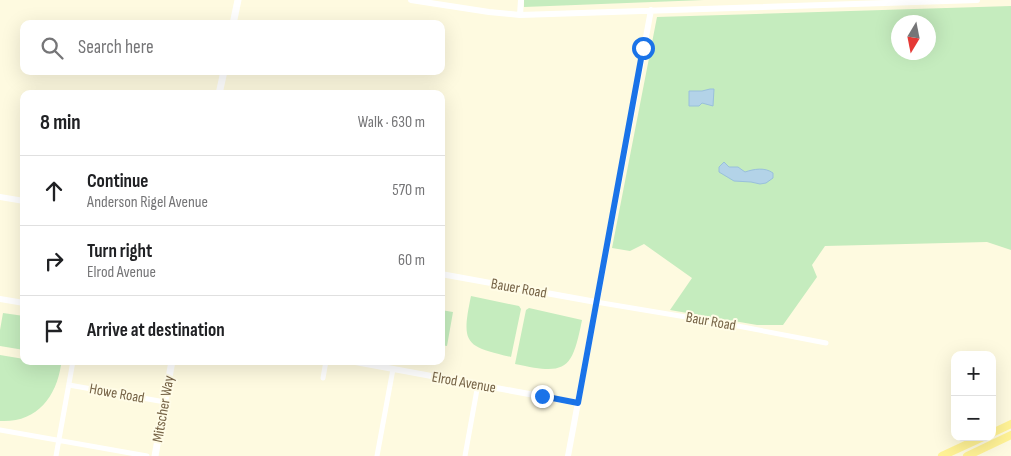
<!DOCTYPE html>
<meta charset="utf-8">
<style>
:root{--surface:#fff;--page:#f6f6f6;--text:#202124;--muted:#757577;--line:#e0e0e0}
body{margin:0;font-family:"Sofia Sans Condensed",sans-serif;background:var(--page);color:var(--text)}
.controls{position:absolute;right:15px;bottom:15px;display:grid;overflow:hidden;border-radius:10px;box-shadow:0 5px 20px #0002}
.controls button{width:45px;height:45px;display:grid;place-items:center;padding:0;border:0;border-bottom:1px solid var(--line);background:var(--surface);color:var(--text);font:25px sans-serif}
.compass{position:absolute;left:891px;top:15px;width:45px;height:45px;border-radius:50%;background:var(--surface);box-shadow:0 5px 20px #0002;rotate:190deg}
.stop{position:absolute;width:15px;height:15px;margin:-11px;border:4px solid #1a73e8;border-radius:50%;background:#fff}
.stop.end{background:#1a73e8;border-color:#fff;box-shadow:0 1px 5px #0008}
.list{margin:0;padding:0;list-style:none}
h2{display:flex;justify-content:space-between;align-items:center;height:65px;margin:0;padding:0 20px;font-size:21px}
h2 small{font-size:16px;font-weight:400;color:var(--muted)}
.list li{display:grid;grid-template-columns:32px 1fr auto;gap:15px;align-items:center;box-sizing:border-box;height:70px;padding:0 20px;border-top:1px solid var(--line)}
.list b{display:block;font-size:19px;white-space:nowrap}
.list p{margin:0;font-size:16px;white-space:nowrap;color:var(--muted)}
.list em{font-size:16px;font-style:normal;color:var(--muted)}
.icon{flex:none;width:28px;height:28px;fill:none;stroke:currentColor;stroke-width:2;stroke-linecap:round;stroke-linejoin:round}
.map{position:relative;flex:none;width:1011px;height:456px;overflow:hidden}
.search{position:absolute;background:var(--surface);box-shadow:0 5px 20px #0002;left:20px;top:20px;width:425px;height:55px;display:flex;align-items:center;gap:12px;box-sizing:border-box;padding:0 18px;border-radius:10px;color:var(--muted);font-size:19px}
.panel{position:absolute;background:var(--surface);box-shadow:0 5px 20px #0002;left:20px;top:90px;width:425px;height:275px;border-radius:10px}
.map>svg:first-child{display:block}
.green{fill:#c5ecbe;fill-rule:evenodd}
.water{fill:#b3d3e8;stroke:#99c0db}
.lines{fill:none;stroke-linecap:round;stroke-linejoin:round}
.minor{stroke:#fff;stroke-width:5}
.tertiary{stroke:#fff;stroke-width:6}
.secondary{stroke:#fff;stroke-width:7}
.primary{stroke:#fff295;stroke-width:8}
.route{stroke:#1a73e8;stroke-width:6}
.labels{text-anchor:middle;stroke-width:4;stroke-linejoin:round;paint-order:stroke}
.street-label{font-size:15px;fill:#766346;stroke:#fffce7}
</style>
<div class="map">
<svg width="1011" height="456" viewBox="0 0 1011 456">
<rect width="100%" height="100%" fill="#fefae0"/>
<path class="green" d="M524,0H704L524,7Z
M1011,6V250L987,242L825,246L812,265L817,277L783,325H757L670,310L692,278L644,244L630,251L612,248L657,17ZM898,22H928V52H898Z
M471,296L519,306L521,309L511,357C465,346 461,344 471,296Z
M529,308L582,320C572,371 566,375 515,364L526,310Z
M441,310L453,312L447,346L441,345Z
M3,313L24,316V350L0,346V330Z
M0,355L24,359V361H40L61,365C56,398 36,423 0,421Z"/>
<path class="water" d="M710,89H714L713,106L702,103L699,106H689V91H702Z
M724,162L729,167H738L745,172C754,169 765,167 773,173V178L766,183L760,184L751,182L734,181L719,172V167Z"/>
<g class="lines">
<path class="minor" d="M596,302L722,323L826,343
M323,378L326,361
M69,385L165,402
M0,430L147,456
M56,456L73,361
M377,456L393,369
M465,456L478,384"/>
<path class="tertiary" d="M411,0L489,12L520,15L977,0
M520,15L521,0
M0,197L24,201
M441,274L596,302
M0,299L24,303
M350,361L578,403
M568,456L651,10"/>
<path class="secondary" d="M233,24L238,0
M219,94L224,71
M155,456L172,361"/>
<path class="primary" d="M992,433L1011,424
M942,456L983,437
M967,456L1011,435"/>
</g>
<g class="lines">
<path class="route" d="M542,396L578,403L643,48"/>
</g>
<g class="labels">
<g class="street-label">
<text transform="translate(519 288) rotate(10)" y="5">Bauer Road</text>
<text transform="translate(711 321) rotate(10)" y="5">Baur Road</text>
<text transform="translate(464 382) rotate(10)" y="5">Elrod Avenue</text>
<text transform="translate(117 393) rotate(10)" y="5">Howe Road</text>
<text transform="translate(163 409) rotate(-80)" y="5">Mitscher Way</text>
</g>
</g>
</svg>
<div class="controls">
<button>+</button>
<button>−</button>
</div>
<svg class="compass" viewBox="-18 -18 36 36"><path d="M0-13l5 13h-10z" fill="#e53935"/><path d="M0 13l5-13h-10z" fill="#757577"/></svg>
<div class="stop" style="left:643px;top:48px"></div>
<div class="stop end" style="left:542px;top:396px"></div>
<div class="search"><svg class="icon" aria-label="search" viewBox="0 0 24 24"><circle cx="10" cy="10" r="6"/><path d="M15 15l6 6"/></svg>Search here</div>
<section class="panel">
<h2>8 min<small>Walk · 630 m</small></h2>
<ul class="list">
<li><svg class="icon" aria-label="ahead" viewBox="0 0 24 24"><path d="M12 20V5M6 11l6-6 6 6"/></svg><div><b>Continue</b><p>Anderson Rigel Avenue</p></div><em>570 m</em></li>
<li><svg class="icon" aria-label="right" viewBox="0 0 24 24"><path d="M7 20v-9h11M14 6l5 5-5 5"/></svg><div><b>Turn right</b><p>Elrod Avenue</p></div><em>60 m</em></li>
<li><svg class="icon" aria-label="arrive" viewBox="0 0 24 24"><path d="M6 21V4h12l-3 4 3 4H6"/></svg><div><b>Arrive at destination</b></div></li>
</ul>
</section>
</div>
